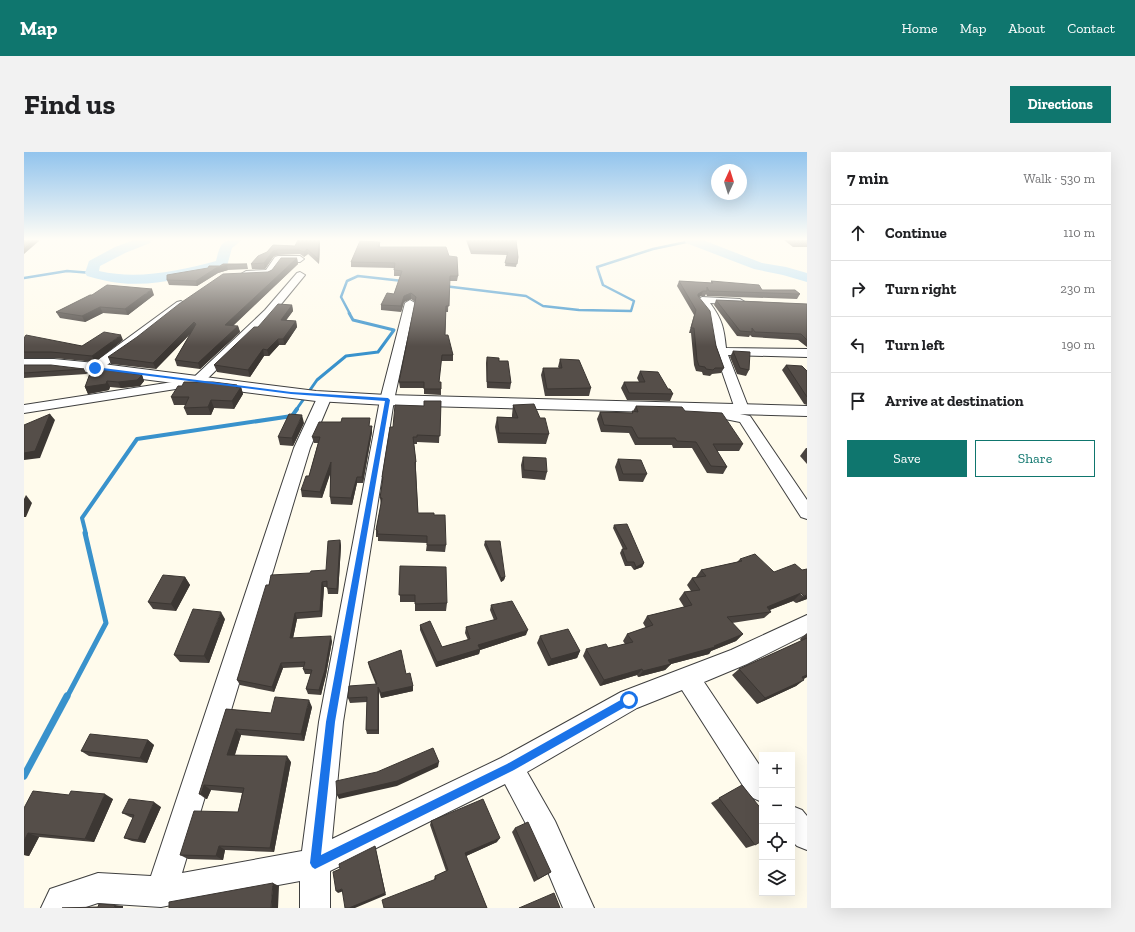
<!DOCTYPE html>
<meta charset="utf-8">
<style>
:root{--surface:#fff;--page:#f2f2f2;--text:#202124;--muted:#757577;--line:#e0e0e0;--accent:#0f766e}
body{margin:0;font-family:"Zilla Slab",serif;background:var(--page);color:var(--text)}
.controls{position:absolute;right:12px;bottom:12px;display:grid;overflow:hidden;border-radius:0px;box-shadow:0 4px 16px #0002}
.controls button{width:36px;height:36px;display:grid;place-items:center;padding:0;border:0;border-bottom:1px solid var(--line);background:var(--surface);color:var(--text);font:20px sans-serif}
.compass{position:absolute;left:687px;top:12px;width:36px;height:36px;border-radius:50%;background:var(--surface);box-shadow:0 4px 16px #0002;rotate:4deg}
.stop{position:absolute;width:12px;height:12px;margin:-9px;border:3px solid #1a73e8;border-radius:50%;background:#fff}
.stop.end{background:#1a73e8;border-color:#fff;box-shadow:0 1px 4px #0008}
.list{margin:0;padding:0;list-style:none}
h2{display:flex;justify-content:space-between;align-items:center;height:52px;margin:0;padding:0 16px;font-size:17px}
h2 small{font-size:13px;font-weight:400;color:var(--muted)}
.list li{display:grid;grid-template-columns:26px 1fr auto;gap:12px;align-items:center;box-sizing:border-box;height:56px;padding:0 16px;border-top:1px solid var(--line)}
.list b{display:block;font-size:15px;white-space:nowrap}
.list em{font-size:13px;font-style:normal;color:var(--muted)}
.actions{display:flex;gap:8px;padding:12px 16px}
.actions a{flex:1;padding:9px 0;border:1px solid var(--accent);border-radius:0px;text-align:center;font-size:14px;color:var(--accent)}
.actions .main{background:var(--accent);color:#fff}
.icon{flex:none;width:22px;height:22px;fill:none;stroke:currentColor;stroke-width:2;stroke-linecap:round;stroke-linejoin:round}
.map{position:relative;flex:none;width:783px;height:756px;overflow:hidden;border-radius:0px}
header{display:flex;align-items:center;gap:24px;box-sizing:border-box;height:56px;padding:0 20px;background:var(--accent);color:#fff}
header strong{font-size:19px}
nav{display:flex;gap:22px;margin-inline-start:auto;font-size:14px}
.intro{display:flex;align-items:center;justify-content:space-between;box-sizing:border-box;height:96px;padding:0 24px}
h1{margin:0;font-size:28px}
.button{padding:10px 18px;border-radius:0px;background:var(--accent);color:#fff;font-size:14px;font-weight:700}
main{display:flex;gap:24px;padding:0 24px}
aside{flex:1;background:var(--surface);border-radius:0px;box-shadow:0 4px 16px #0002}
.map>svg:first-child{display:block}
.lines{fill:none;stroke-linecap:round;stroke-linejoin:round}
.stream-far4{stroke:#3992cc;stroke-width:2.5}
.stream-far3{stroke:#3992cc;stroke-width:3}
.stream-far2{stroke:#3992cc;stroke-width:4}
.stream-far1{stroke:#3992cc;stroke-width:5}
.stream{stroke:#3992cc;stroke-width:7}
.river{fill:#b2dcf5;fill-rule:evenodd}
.minor-casing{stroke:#3f3f3f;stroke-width:2}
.tertiary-casing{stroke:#3f3f3f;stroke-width:2}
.minor{fill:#fff;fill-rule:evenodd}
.tertiary{fill:#fff;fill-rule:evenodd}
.wall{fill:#49433f}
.shaded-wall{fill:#3c3733}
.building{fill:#554e49;stroke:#3c3733}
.route{fill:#1a73e8}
</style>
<header>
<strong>Map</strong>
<nav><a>Home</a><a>Map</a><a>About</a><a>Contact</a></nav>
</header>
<div class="intro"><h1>Find us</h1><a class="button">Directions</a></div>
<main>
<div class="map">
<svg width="783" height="756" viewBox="0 0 783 756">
<rect width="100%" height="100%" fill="#fffbec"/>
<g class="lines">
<path class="stream-far4" d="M0,126L43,119L68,121
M420,134L502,144L519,154L555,158L607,159L610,149L579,133L573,115L629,97L667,89
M326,162L317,145L323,129L334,124L379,129"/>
<path class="stream-far3" d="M272,258L293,228L322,204L354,200L370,178L329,168L325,161"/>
<path class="stream-far2" d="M62,382L58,366L113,287L268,264L273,257"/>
<path class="stream-far1" d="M43,545L82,471L61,381"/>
<path class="stream" d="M0,624L43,544"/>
<path class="river" d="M110,88H128L126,91L101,101L76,114L75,119C114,128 154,119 192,109C197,89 198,88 218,88L208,96L203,114C169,124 132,135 96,131C85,130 74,127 63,124L61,121L65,109L91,95Z
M660,88H679L738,111L762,115L783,121V130L759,123L730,117L662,91Z"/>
<defs>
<path id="minor" d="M254,104H276L280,107L276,110H257L248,123L245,124L222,125L217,122L222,119L242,118L251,105Z
M276,120L281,123L249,162L177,233L0,261V253L168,227L241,158L273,121Z
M678,145L716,147L721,150L716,153L686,151C698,167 700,176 702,196L783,197V205L704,203L725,257L723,260L718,261L713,260L711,257L691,199L688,174L685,164L673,148Z
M386,148L391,151L370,248L319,570L308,687L477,606L597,540L707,498L783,463V482L723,512L680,530L738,617V650L729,646L723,640L658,538L613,556L503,620L531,669L570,756H539L511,689L481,632L306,719V756H276V729L137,755L74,751L59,756H17L26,737L74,721L127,724L270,296L294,244L296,241H306L308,244L286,296L158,721L278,699L295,570L356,248L381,151Z
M157,149L162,152L161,154L75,219H67L65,216L67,213L153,150Z
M676,254L726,264L783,348V367L777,365L716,270L671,261L669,258L671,255Z
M768,654L778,658L783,664V698L773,694L768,689Z"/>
<path id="tertiary" d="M0,207H30L71,211L292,239L363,243L783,254V264L363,253L292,249L71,221L30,217H0Z"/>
</defs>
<use href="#minor" class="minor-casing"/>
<use href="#tertiary" class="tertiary-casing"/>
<use href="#minor" class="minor"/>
<use href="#tertiary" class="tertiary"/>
</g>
<path class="wall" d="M273,88H296V92L295,112L284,102L280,105L276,102L254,103L250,104L241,117H228L227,112L243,100L249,93L271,94L273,90Z
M442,88H492L494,105L492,115L481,114L483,103L447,102Z
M760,88H783V95H769Z
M356,90V95L425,104L434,124L433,129H425L424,160H422L421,183L429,203V209H417L415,230H417V243L400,242V236H376L375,230L391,150L387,147L380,150L377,160L357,158V153L370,142L376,124H370V116L327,115V110Z
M273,106L274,112L209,174H214L216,180L176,217L153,214L151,208L166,182L132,217L87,212L84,205L244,120Z
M199,112H223L224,117L204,118L194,121L173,134L145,133L143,128L196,114Z
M655,129L687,131V129L738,138L776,142L773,147L683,144L682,142L681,144H677L675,145L700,216L697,221L688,222L686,224L679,223L678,220L672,219L670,213L667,181H665L670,163L653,134Z
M68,143H130L104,163L79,161L61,170L36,166L32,160Z
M692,148L783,152V195L774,188L728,185L726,183L725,185L713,184L690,153Z
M268,153L269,159L262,168L272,169L273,175L261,193H255L245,204H240L226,225L193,220L190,213L234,175Z
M0,186L58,194L99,188L71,210L30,206H0Z
M709,199L725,218L722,224L713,222L706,205Z
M463,205L475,209L487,231L486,237L463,236L462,211Z
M536,207L567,236L565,244H521L517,223L519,216H535L534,215Z
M0,213L60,217L63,222L0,226Z
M762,213L783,219V253L780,252L758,218Z
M68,216L118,223L120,229L116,234L97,236L86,235L85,238L64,242L61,235Z
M616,219L644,237L649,242L646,249L603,248L597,236L600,230H615L613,226Z
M213,233V235H217L219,242L210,257L190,256L187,263H163L160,256L162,253H150L147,245Z
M417,249L415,291L393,290V292H390L392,310V317L394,361L410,363L422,393L421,400L402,399L403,391L354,389V385H352V378L357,353L356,346L358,332V325L369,275L400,254Z
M489,253L516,266L525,282L522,292L474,291L471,275L473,265H488V263Z
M612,254L661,259L719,292L715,299H693L703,315L699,322L683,321L668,296H649L648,293H611L605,281L577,280L573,267L576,260L608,261V259H609Z
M280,271L269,294L256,293L254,285Z
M347,274H348V280L339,331H333L328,353L307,352L306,345V321L298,346L278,345L277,338L285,324L294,291H290L288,285Z
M782,296H783V312L776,304Z
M499,305L523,320L521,328L498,326L497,313Z
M594,307L623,322L619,330L595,329L591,315Z
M590,373L620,411L618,415L610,418L607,414H601L596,401L598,397H599L589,376Z
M316,388L317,394L314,442H304L303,435H300L298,465L273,467L269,486L308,489L302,523L297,543L284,542L282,537L287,522H281L279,517L280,515L259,516L250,540L216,533L213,528L245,433L286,421L302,418Z
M461,389L481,425L480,428L477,430L460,393Z
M716,407L750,420L783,447L772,451L769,449L746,458L747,460L740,466L708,471L719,482L712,489L687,499L685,502L647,512L641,518L614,525L613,523L576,534L559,504L562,497L584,496L601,492L599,489L603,482L622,476L619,471L623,464L660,455L655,447L660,440L667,439L663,433L668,426L672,425L677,418L713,410Z
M376,414L423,451L422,459H391V450H376Z
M161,425L166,433L152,459L129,457L124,450Z
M467,453L502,483L456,498L455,502L412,515L396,478V473L418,495L444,488L441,481L442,475L470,468L466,458Z
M201,467L185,511L156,510L150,503Z
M783,481V525L780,527L772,534L733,552L708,523L715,517L777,489L776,487Z
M516,484L556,499L553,506L524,514L513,491Z
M344,510L382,522L389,534V539L357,546L355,540V582H343L342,578L343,550L326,551L324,546L352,533L345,515Z
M288,555L280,589L217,583L211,603L267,610L250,700L201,698L199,708L164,707L156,703L214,660L218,641L187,638L183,647H182L175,642L202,557L247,561Z
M124,588L130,593L123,611L65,604L57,599Z
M709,638L731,693L722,696L687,651Z
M45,643L89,647L70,690L15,685L5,704L0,703V656Z
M137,655L121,691L108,689L100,686L109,666L106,665L98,661Z
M407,669L473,690L442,704L463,756L410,727L411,724L422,719L406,673Z
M491,676L527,720L510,730L488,680Z"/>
<path class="shaded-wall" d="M9,88H15V89L0,102V97Z
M296,88V92L295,112L294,107Z
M283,97L284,102L280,105V100Z
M253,98L254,103L250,104L241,117L240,111L249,99Z
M273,106L274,112L203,179L201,173Z
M203,113L204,118L194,121L173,134L172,129L192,116Z
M128,137L130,143L104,163L101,157Z
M679,139L677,144L672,147L674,142Z
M387,141V147L380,150L377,160V154L380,144Z
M268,153L269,159L258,174L257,168Z
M76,155L79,161L61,170L58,164Z
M272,169L273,175L261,193L259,187Z
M170,170L172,176L132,217L129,211Z
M214,174L216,180L176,217L174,211Z
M97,183L99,188L71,210L68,204Z
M254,187L255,193L245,204L243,198Z
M239,197L240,204L226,225L224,218Z
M118,223L120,229L116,234L97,236L94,230Z
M83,229L86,235L85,238L64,242L61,235Z
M213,233L214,239L217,235L219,242L210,257L208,249L212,235Z
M187,248L190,256L187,263L184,255Z
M26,262L31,268L16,306L0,308V301Z
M278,263L280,271L269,294L268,286Z
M348,274V280L339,331L338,325Z
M307,310L308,317L298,346L296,340Z
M333,325V331L328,353L327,346Z
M2,343L8,351L2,365H0V347Z
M316,388L317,394L314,442L313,437Z
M620,411L618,415L610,418L612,415Z
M161,425L166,433L152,459L147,452Z
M481,425L480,428L477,430V426Z
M298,430L300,435L298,465L296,459Z
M777,441L769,449L740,460L743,455Z
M783,443V447L772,451L780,444Z
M197,460L201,467L185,511L180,504Z
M271,461L273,467L268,491L266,486Z
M504,478L502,483L456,498L455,502L412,515L413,510L454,493Z
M719,482L712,489L687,499L685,502L647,512L641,518L614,525L619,519L644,508L690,494Z
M307,484L308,489L302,523L297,543L295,538Z
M556,499L553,506L524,514L527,507Z
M257,511L259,516L250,540L248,535Z
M618,517L613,523L576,534L580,528Z
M783,523V525L769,531L778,525Z
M780,528L772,534L733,552L741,546Z
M389,534V539L357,546V541Z
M354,535L355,540V582L354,578Z
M285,548L288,555L280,589L277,582Z
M212,577L217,583L209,608L203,603Z
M124,588L130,593L123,611L116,606Z
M263,604L267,610L250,700L246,696Z
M415,610L414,615L373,634L315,647L313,643Z
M180,633L187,638L183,647L177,642Z
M81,642L89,647L70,690L61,687Z
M130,650L137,655L121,691L114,688Z
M4,681L15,685L5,704L0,703V689Z
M476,686L473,690L440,705L441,701Z
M195,694L201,698L199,708L192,704Z
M351,694L362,743L331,756H325Z
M249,731L255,734L254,756H247Z
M318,737L320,739L314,741L312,739Z
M91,753L99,754V756H90Z"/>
<path class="building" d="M0,88H9L0,97Z
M274,88H295L294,107L283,97L280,100L275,98H253L249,99L240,111L227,112L234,104L243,100L249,93L271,94Z
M444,88H492L494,105L493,112L481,111L484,100L447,99Z
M768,88H783V91H771Z
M336,89L356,90L354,95H422L425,104L433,105L434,124H426L425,154H422L421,183H424L429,203H418L415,230H417V237H400V230H375L392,145L387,141L380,144L377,154L357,153L363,141L370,142L378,119L370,118L371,111L327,110Z
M257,106H273L201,173L214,174L174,211L151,208L172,172L170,170L129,211L84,205L113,185L155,152L199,122L244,120L248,118Z
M199,112H223L203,113L192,116L172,129L143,128V123L184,116L185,114H196Z
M655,129L689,131L687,129L735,133L738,138H771L776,142L685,139L683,135V139H679L674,142V144L686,159L692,194L700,216H691L689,218L682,217L681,215L675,214L673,208L670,176H667L672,158Z
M83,133L128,137L101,157L76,155L58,164L32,160L66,143H68Z
M692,148L783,152V188L777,182L731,180L728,176V180L716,179Z
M254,152L268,153L257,168L272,169L259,187H254L243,198L239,197L224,218L190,213L230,175H234Z
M80,180L97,183L68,204L27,200H0V186L2,183L58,194Z
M709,199L726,200L725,218L716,216Z
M463,205L475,206V209H484L487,231L463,230Z
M536,207L555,208L567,236L523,237L519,216H538Z
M0,213H27L60,217L0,221Z
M762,213L778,214L783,219V245Z
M68,216L118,223L113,228L94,230L83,229L82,232L61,235Z
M616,219L634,220L644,237H646L649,242L605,241L600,230H621Z
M160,230H189L213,233L212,235H217L208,249L187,248L184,255L160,256L165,245H147L154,234H158Z
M400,249H417L416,284L393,283V285H389L392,310H391L394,361H410V363H421L422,393H403V384L353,382L354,379L352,378L358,346H356L359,325H358L366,275H369L371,253L400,254Z
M510,252L516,266H521L525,282L475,281L473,265L494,266L489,253Z
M612,254L658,255L661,259L698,261L719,292H689L703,315L687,314L672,290L653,289L651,286H614L608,275L580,273L576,260L609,261L608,259L614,260Z
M26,262L11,299L0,301V273Z
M265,262L278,263L268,286L254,285Z
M318,266H346L345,274H348L338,325H333L327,346L306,345L307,310L296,340L277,338L282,324H285L296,285H288L295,270H317Z
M499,305L522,306L523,320L500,318Z
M594,307L617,308L623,322H599Z
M603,372L620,411L612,415L610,410H603L598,397H603L590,373Z
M316,388L313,437L303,436V429L298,430L296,459L271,461L266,486L307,484L301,518L295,538L282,537L288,518L279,517L281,510L257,511L248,535L213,528L242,433H245L247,423L286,421L287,419L302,418L304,389Z
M461,389H476L481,425L477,426Z
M731,402L750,420L771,412L778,418L783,417V443L780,444L777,441L743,455L747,460L703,465L719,482L690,494L691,495L644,508L647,512L619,519L618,517L580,528L562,497L582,492L584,496L609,490L603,482L629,473L623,464L668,453L660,440L676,438L668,426L682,424L677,418L718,409L716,407Z
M376,414L422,415L423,451L391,452V443H375Z
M139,423L161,425L147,452L124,450Z
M488,449L504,478L454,493L456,497L413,510L396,473L406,469L418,495L446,487L442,475L473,467L467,453Z
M169,457L197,460L180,504L150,503Z
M544,477L556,499L527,507L516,484Z
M783,486V523L778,525L780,528L741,546L715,517Z
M377,498L382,522L386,521L389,534L357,541L354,535V578H342L343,545L324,546L325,534L353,532L344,510Z
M251,545L285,548L277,582L212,577L203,603L263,604L246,696L195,694L192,704L156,703L170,659L214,660L220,636L180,633L177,642H175L202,557L247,561Z
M66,582L124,588L116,606L57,599Z
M409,596L415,610L373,629L313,643L312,629L353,620Z
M718,633L738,658V689L731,693L695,646Z
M9,639L45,643L47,639L81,642L61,687L4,681L0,689V656Z
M105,647L130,650L114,688L100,686L110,663L98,661Z
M459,647L476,686L441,701L463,756H360L358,748L412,727L411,724L424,718L407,669Z
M504,670L527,720L514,727L491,676Z
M351,694L361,741L325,756H321L318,737L312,739L309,720L316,717L315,712Z
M249,731L247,756H145V750Z
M530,741L536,756H495Z
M75,752L91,753L90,756H38L74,755Z"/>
<linearGradient id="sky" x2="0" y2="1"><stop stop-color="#92c4ed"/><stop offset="0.45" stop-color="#fffdf6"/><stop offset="1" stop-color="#fffdf6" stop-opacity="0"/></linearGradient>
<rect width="783" height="194" fill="url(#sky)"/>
<path class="route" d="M71,215L267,240L364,246L366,248L311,570L297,703L483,612L602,545L605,544L608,545L609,548L608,551L490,618L295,715L291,717L288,715L286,711L302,570L361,249L267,242L70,217Z"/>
</svg>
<div class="controls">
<button>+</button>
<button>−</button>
<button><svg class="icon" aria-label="locate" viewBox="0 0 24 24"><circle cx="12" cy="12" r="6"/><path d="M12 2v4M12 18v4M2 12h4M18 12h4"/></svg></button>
<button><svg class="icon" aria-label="layers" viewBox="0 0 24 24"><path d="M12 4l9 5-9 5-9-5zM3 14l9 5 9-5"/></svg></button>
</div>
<svg class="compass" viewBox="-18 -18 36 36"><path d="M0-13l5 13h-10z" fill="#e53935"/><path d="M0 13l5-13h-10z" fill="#757577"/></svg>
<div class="stop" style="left:605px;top:548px"></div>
<div class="stop end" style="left:71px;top:216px"></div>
</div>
<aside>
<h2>7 min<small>Walk · 530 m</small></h2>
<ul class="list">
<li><svg class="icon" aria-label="ahead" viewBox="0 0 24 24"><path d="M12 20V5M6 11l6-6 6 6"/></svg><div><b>Continue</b></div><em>110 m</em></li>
<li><svg class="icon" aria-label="right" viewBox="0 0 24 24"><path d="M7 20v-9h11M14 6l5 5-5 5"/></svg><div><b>Turn right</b></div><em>230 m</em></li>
<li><svg class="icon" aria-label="left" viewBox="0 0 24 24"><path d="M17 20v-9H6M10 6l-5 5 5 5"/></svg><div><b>Turn left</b></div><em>190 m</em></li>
<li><svg class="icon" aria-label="arrive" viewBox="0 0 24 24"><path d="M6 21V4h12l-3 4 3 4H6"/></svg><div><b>Arrive at destination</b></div></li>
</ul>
<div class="actions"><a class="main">Save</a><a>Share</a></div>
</aside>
</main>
